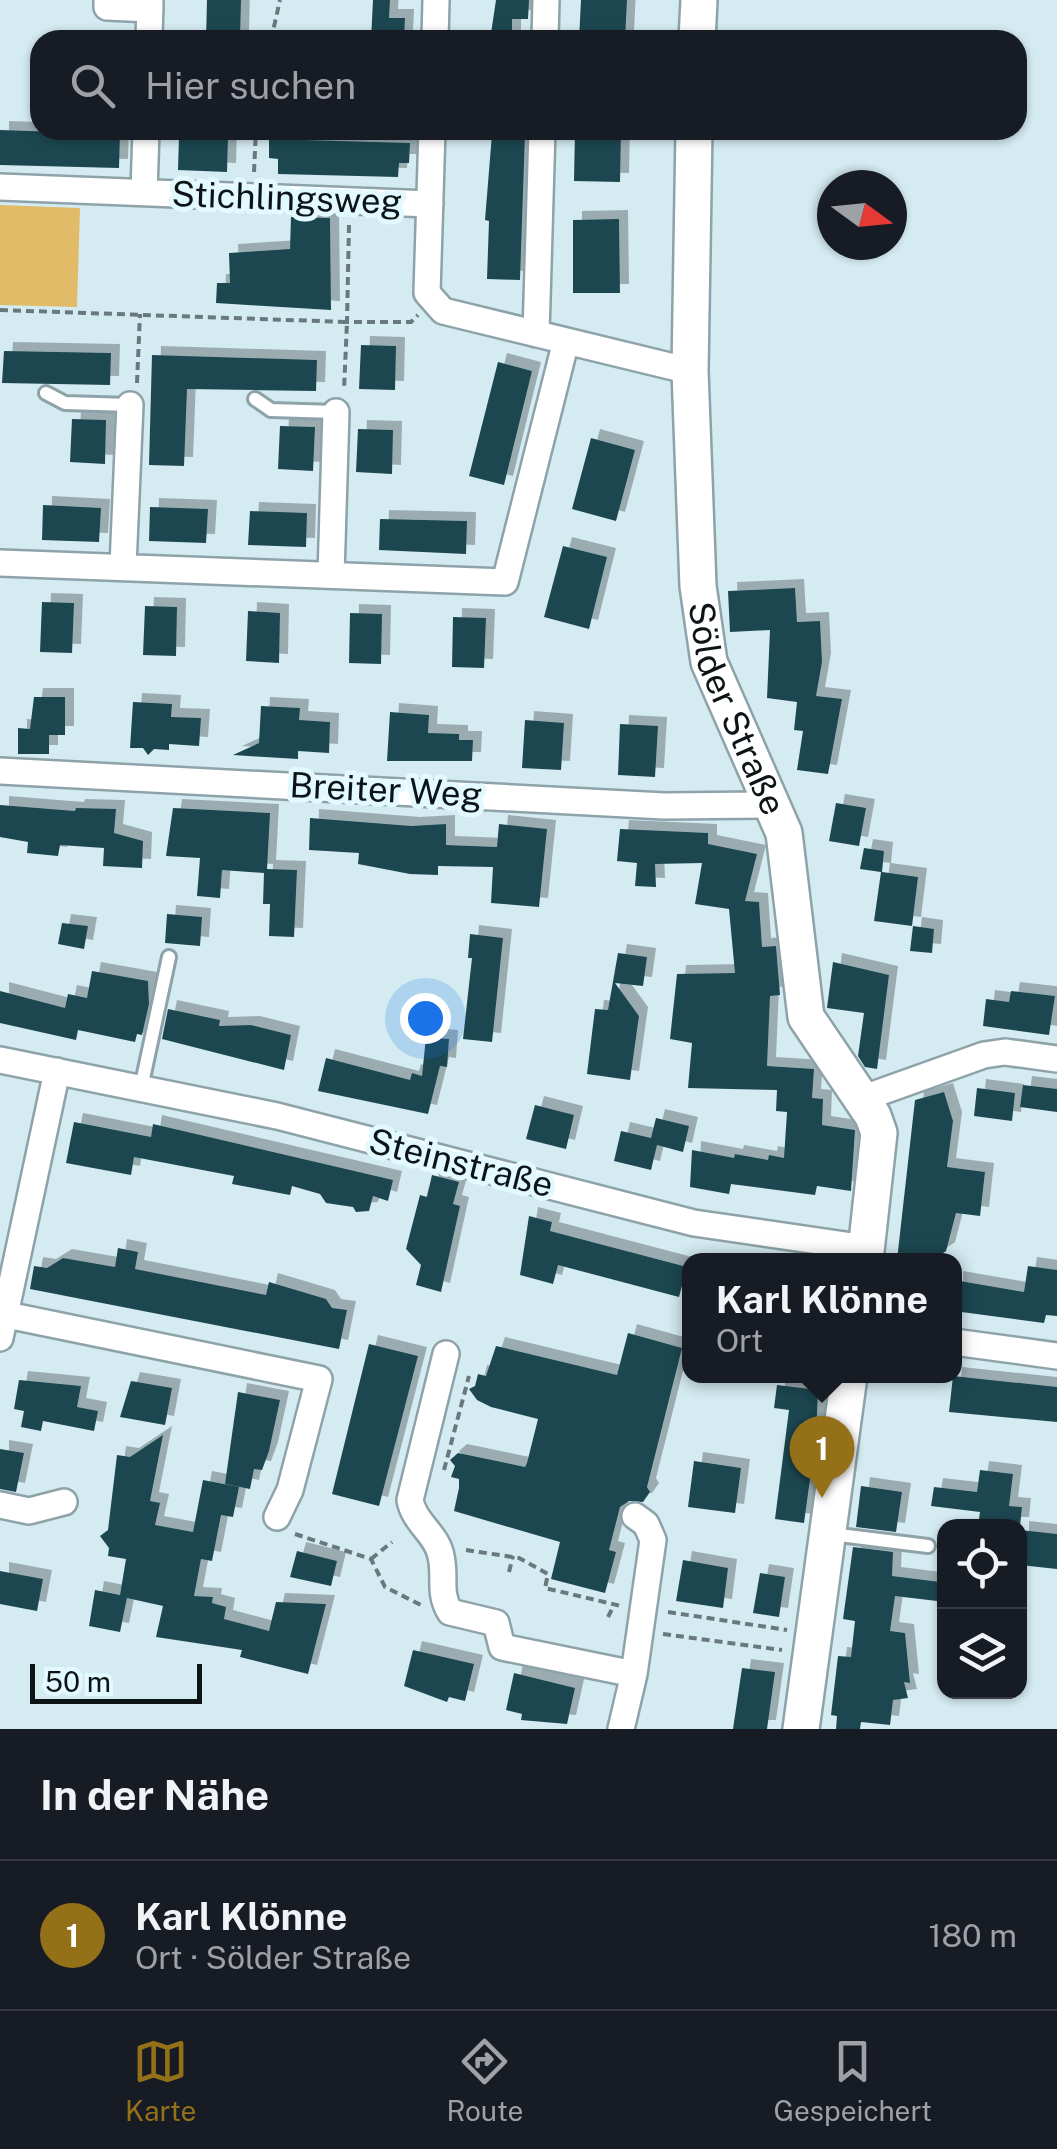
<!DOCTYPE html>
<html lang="de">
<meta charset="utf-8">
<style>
:root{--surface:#171b24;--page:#20242c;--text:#f1f3f6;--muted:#9ea1a6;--line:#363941;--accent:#947119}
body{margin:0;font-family:"Public Sans",sans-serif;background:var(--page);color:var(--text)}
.controls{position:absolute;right:30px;bottom:30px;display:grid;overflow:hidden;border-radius:20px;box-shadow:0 2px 8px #0004}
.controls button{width:90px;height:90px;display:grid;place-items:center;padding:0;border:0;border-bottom:2px solid var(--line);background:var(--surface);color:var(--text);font:50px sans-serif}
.compass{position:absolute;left:817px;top:170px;width:90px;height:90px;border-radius:50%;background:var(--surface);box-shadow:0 2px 8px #0004;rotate:105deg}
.scale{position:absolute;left:30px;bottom:25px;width:172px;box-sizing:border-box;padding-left:10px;border:5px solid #0c1416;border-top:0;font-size:28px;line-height:35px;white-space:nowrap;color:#0c1416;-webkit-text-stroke:8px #e1f9ff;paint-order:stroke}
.you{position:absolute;left:425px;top:1018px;width:35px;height:35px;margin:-25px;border:8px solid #fff;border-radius:50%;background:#1a73e8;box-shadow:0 0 0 15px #1a73e833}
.badge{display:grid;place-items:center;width:65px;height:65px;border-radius:50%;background:var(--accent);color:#fff;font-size:32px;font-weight:700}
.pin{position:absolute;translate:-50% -82px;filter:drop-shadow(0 2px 5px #0008)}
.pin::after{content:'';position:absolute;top:52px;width:35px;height:30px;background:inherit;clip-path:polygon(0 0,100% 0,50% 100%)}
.popup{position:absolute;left:682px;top:1253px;width:280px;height:130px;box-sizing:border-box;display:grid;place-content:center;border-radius:20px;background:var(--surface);filter:drop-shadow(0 2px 8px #0005);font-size:32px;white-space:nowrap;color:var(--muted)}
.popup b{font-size:38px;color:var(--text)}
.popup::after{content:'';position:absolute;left:50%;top:100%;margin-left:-20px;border:20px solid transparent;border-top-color:var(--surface)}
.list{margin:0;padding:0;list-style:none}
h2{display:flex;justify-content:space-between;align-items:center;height:130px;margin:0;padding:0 40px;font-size:42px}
h2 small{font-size:32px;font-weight:400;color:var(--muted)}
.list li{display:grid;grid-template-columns:65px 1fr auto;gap:30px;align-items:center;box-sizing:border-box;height:150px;padding:0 40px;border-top:2px solid var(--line)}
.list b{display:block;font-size:38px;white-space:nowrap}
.list p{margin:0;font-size:32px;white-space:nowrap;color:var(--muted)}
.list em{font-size:32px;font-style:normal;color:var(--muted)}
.icon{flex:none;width:55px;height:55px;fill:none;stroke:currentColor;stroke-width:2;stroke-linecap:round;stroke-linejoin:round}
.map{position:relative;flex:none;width:1057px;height:1729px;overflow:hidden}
.search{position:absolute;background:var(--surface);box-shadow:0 2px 8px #0004;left:30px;right:30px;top:30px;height:110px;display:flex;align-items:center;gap:25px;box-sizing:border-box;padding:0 35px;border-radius:30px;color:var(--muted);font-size:38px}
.sheet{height:280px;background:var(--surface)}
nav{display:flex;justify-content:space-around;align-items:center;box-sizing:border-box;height:140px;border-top:2px solid var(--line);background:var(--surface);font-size:28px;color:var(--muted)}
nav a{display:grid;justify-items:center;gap:5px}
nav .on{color:var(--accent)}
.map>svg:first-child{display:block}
.green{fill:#e2bb69}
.building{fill:#1f4751;filter:url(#shadow)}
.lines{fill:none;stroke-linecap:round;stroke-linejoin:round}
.lane-casing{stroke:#8da3a9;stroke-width:18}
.street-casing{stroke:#8da3a9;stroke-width:30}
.secondary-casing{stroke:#8da3a9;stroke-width:40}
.path{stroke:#69787c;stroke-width:4;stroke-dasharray:8 5;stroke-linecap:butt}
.lane{stroke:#fff;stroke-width:12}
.street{stroke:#fff;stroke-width:25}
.secondary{stroke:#fff;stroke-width:35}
.labels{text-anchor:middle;stroke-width:10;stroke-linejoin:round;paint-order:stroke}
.street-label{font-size:35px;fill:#0c1416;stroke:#e1f9ff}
</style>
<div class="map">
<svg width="1057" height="1729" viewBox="0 0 1057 1729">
<defs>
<filter id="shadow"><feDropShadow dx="9" dy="-9" stdDeviation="0" flood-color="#0004"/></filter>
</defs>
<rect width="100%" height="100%" fill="#d4ebf1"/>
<path class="green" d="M0,205L80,208L77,307L0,305Z"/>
<path class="building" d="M207,0H241L240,40H206Z
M373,0H390L389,18H405L404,40H371Z
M496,0H529L528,19H512V40H490Z
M581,0H627L625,40H579Z
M0,130L120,134L119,168L0,165Z
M575,130H621L620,182L574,181Z
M492,134L525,135L520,280L487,279L489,221L485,220Z
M179,136L228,137L227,172L178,170Z
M269,139L410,143L409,163H399L398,177L278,174V159L269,158Z
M291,217L330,218L331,310L216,303L217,283H230L229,253L290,249Z
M619,219L620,293H573V220Z
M361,345L396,346L395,390L359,389Z
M4,351L111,353L110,385L2,383Z
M152,355L317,360L316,391L187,389L184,466L149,465Z
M498,362L532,371L504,485L469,476Z
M72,419L106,420L105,464L70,462Z
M280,426L315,427L313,471L278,469Z
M358,429L393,430L392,474L356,472Z
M591,438L635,450L616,521L572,509Z
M43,505L101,508L99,542L42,540Z
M150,507L208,509L206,543L149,541Z
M250,511L307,513L306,547L248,545Z
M380,519L467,521L466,554L379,550Z
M563,546L607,557L589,629L544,617Z
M795,588L797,622L820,621L822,662L816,696L842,699L828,774L797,770L803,731L794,730L797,702L767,698L770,630L730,632L728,591Z
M42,602L74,603L72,653L40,652Z
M145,606L177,607L176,656L143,655Z
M248,611L280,613L279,663L246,661Z
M350,613L382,614L381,664L349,663Z
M453,617L486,618L484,668L452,667Z
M34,697H65V735H49V754H18V728L30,729Z
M133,702L172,704L171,717L201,718L199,746L169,744V750L154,749L148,755L143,748H130Z
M261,706L300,708L299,720L330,722L329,753L298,751V759L233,755L259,743Z
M390,712L429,715L428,733L459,734V740H473L472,761H387Z
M525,720L564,723L561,770L522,768Z
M620,724L658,726L655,777L618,775Z
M836,803L866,808L859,846L829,841Z
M0,805L75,811L76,808L116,809L114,833L143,841L142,868L103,866L104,848L60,845L58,856L27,853L28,842L0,837Z
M173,808L270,813L267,869L297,870L294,937L269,936L270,904H263L264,873L222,870L220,898L197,896L200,858L166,856Z
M310,818L411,826L446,824V845L497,847L499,824L547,829L539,907L491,903L493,867L438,866V875L410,874L358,864L359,853L309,850Z
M620,829L708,833V844L757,854L745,901L759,902L762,947L776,946L780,995L770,996L767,1066L814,1069L812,1098L823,1099L822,1125L855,1130L851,1191L817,1186L815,1195L731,1184L729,1194L690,1187L692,1150L734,1158L735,1154L768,1160L769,1155L784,1158L787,1112L776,1111L777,1090L688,1088L692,1043L670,1039L677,974L735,973L729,909L695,904L702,863L655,864L656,887L635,886L637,863L617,861Z
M864,848L884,851L882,872L918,877L912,926L874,921L881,872L860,869Z
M167,914L202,917L200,946L165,943Z
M62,923L88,926L84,949L58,944Z
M913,926L934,929L932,953L910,951Z
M470,934L503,938L492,1042L463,1039L472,958H468Z
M618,953L647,957L643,986L615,983L639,1016L630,1080L587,1074L595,1009L608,1010Z
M833,962L889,975L877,1069L865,1067L858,1056L864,1013L827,1008Z
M92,971L148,981L149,1004L142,1035L137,1034L135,1042L78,1030L76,1040L0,1023V991L65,1008L68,994L87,998Z
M1011,991L1055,996L1049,1035L983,1026L986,999L1009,1002Z
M168,1009L220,1020L219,1026L251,1025L291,1035L284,1070L162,1039Z
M426,1037L449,1039L447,1067L440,1066L428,1114L318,1091L326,1058L410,1080L412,1073L422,1076Z
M1023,1085L1057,1089V1112L1020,1107Z
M977,1088L1015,1093L1012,1121L974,1116Z
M944,1092L953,1121L947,1167L985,1172L980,1216L956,1213L946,1251L933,1260H897L915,1100Z
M535,1105L574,1115L566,1149L526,1139Z
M656,1118L689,1126L683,1152L657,1145L651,1170L614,1161L621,1131L651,1138Z
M74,1122L151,1137L153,1124L393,1180L388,1201L373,1196L369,1211L356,1212L353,1207L326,1203L320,1194L292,1186L290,1195L232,1184L234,1176L134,1157L131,1175L66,1163Z
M432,1175L459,1182L453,1204L460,1206L441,1292L416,1285L421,1265L406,1249L420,1195L427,1197Z
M529,1216L552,1222L550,1231L687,1267L679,1297L558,1265L553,1284L520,1275Z
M118,1248L138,1252L135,1269L266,1295L269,1282L326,1299L332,1308L347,1310L339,1349L30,1289L34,1266L47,1268L63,1258L115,1267Z
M1028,1266L1057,1270V1316L1046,1315L1044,1323L954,1311V1280L1024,1292Z
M628,1333L682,1348L647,1487L650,1492L643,1502L629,1501L620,1507L609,1550L616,1552L605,1593L551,1579L560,1542L454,1511L459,1488V1479L451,1477L455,1466L450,1460L458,1453L525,1467L527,1463L538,1419L491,1407L477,1400L469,1389L475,1386L478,1374L486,1376L496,1346L617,1375Z
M369,1344L418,1356L379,1506L332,1494Z
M953,1376L1057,1387V1422L949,1412Z
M19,1380L81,1386L77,1407L98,1411L94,1431L43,1421L41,1431L21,1427L24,1411L14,1409Z
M131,1381L172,1388L165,1425L120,1417Z
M777,1385L818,1390L816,1438L807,1437L803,1471L811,1472L804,1523L775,1519L789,1410L774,1408Z
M238,1392L280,1400L269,1451L262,1470L254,1469L250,1489L225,1484Z
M163,1435L150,1501L160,1503L155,1525L193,1532L203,1480L239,1487L233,1517L221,1515L212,1561L201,1559L194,1596L213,1597L212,1603L226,1607L224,1619L269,1631L276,1602L326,1604L308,1674L240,1657L242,1650L156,1637L163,1606L127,1598L120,1632L89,1626L95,1590L120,1595L126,1559L108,1556L109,1548L100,1536L108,1530L117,1455L130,1457Z
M0,1449L24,1453L16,1492L0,1489Z
M694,1461L741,1468L735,1513L688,1507Z
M980,1470L1013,1474L1009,1506L1022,1507L1020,1526H978L980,1512L931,1506L934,1487L977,1492Z
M861,1486L902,1492L896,1532L856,1527Z
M1020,1530L1057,1534V1569L1020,1565Z
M853,1547L893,1552L892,1576L940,1582L937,1601L895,1596L890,1631L905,1633L910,1683L904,1682L908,1698L893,1700L890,1725L861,1722L860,1729H836L837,1716L831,1715L838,1656L851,1657L855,1621L843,1619Z
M297,1551L337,1561L331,1586L290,1577Z
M683,1560L728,1568L723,1608L676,1601Z
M0,1571L43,1579L37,1611L0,1604Z
M760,1573L785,1577L779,1617L753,1613Z
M413,1650L474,1664L465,1701L449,1697L447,1702L404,1686Z
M742,1668L775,1672L767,1729H733Z
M514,1673L575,1688L567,1724L521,1720L522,1714L506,1710Z"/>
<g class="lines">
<defs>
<path id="lane" d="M46,393L65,403L130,405
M255,399L271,410L336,412
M141,1088L169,957
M831,1534L928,1546"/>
<path id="street" d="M107,0V7L150,9
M149,40L150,0
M435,40L436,0
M545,40L546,0
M432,130L427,293L443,311L690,371
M0,187L430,204
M144,192L146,130
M536,334L542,130
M0,563L505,582L566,341
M123,566L130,405
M331,575L336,412
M0,771L664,806L773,805
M0,1060L277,1116L694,1223L866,1248
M861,1099L984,1055L1005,1052L1057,1059
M7,1315L319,1379L290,1490L277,1517
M0,1338L57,1071
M954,1342L1057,1356
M446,1354L410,1500C414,1523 437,1534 441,1556C446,1578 438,1592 450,1612L496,1623L502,1647L634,1674L621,1729
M0,1505L29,1511L64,1502
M634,1674L653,1540L646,1524L635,1516"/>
<g id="secondary">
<path d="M697,40L699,0"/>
<path id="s1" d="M694,130L690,371L698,586L709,662L784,833L806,1017L873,1116L879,1133L865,1260"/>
<path d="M801,1729L849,1376"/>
</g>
</defs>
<use href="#lane" class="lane-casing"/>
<use href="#street" class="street-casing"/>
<use href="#secondary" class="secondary-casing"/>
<path class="path" d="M271,40L280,0
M254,172L256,130
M349,225L347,322H411L418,315
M0,310L347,322L344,390
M137,383L140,314
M444,1470L469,1376
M295,1534L371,1559L385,1587L423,1606
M466,1550L519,1558L548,1574L545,1588L621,1606
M371,1559L392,1542
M509,1572L513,1556
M668,1612L787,1630
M608,1617L614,1605
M663,1634L782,1650"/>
<use href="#lane" class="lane"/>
<use href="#street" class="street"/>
<use href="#secondary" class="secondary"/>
</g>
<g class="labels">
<g class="street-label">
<text transform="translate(287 198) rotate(2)" y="12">Stichlingsweg</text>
<text dy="12" stroke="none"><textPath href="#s1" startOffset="585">Sölder Straße</textPath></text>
<text transform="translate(386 790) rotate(3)" y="12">Breiter Weg</text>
<text transform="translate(461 1163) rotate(14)" y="12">Steinstraße</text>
</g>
</g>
</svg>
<div class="controls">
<button><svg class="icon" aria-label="locate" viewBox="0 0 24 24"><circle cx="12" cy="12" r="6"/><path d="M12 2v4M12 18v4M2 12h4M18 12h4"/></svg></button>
<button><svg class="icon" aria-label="layers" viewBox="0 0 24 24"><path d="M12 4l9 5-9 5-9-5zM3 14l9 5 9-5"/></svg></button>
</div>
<svg class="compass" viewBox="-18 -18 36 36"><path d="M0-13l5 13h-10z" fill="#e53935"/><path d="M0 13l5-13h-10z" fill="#9ea1a6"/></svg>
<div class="scale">50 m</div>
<div class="you"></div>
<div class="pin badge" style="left:822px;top:1498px">1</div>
<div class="popup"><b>Karl Klönne</b>Ort</div>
<div class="search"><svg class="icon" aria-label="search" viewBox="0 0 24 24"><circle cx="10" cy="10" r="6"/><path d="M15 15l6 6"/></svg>Hier suchen</div>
</div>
<section class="sheet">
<h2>In der Nähe<small></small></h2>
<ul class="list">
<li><span class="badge">1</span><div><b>Karl Klönne</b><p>Ort · Sölder Straße</p></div><em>180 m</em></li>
</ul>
</section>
<nav>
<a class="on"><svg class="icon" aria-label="map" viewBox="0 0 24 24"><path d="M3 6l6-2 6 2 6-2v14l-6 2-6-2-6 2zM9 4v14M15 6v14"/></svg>Karte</a>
<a><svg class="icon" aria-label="directions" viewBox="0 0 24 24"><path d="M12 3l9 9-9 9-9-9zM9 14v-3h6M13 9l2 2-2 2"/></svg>Route</a>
<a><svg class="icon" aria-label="saved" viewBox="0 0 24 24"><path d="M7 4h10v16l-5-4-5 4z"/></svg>Gespeichert</a>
</nav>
